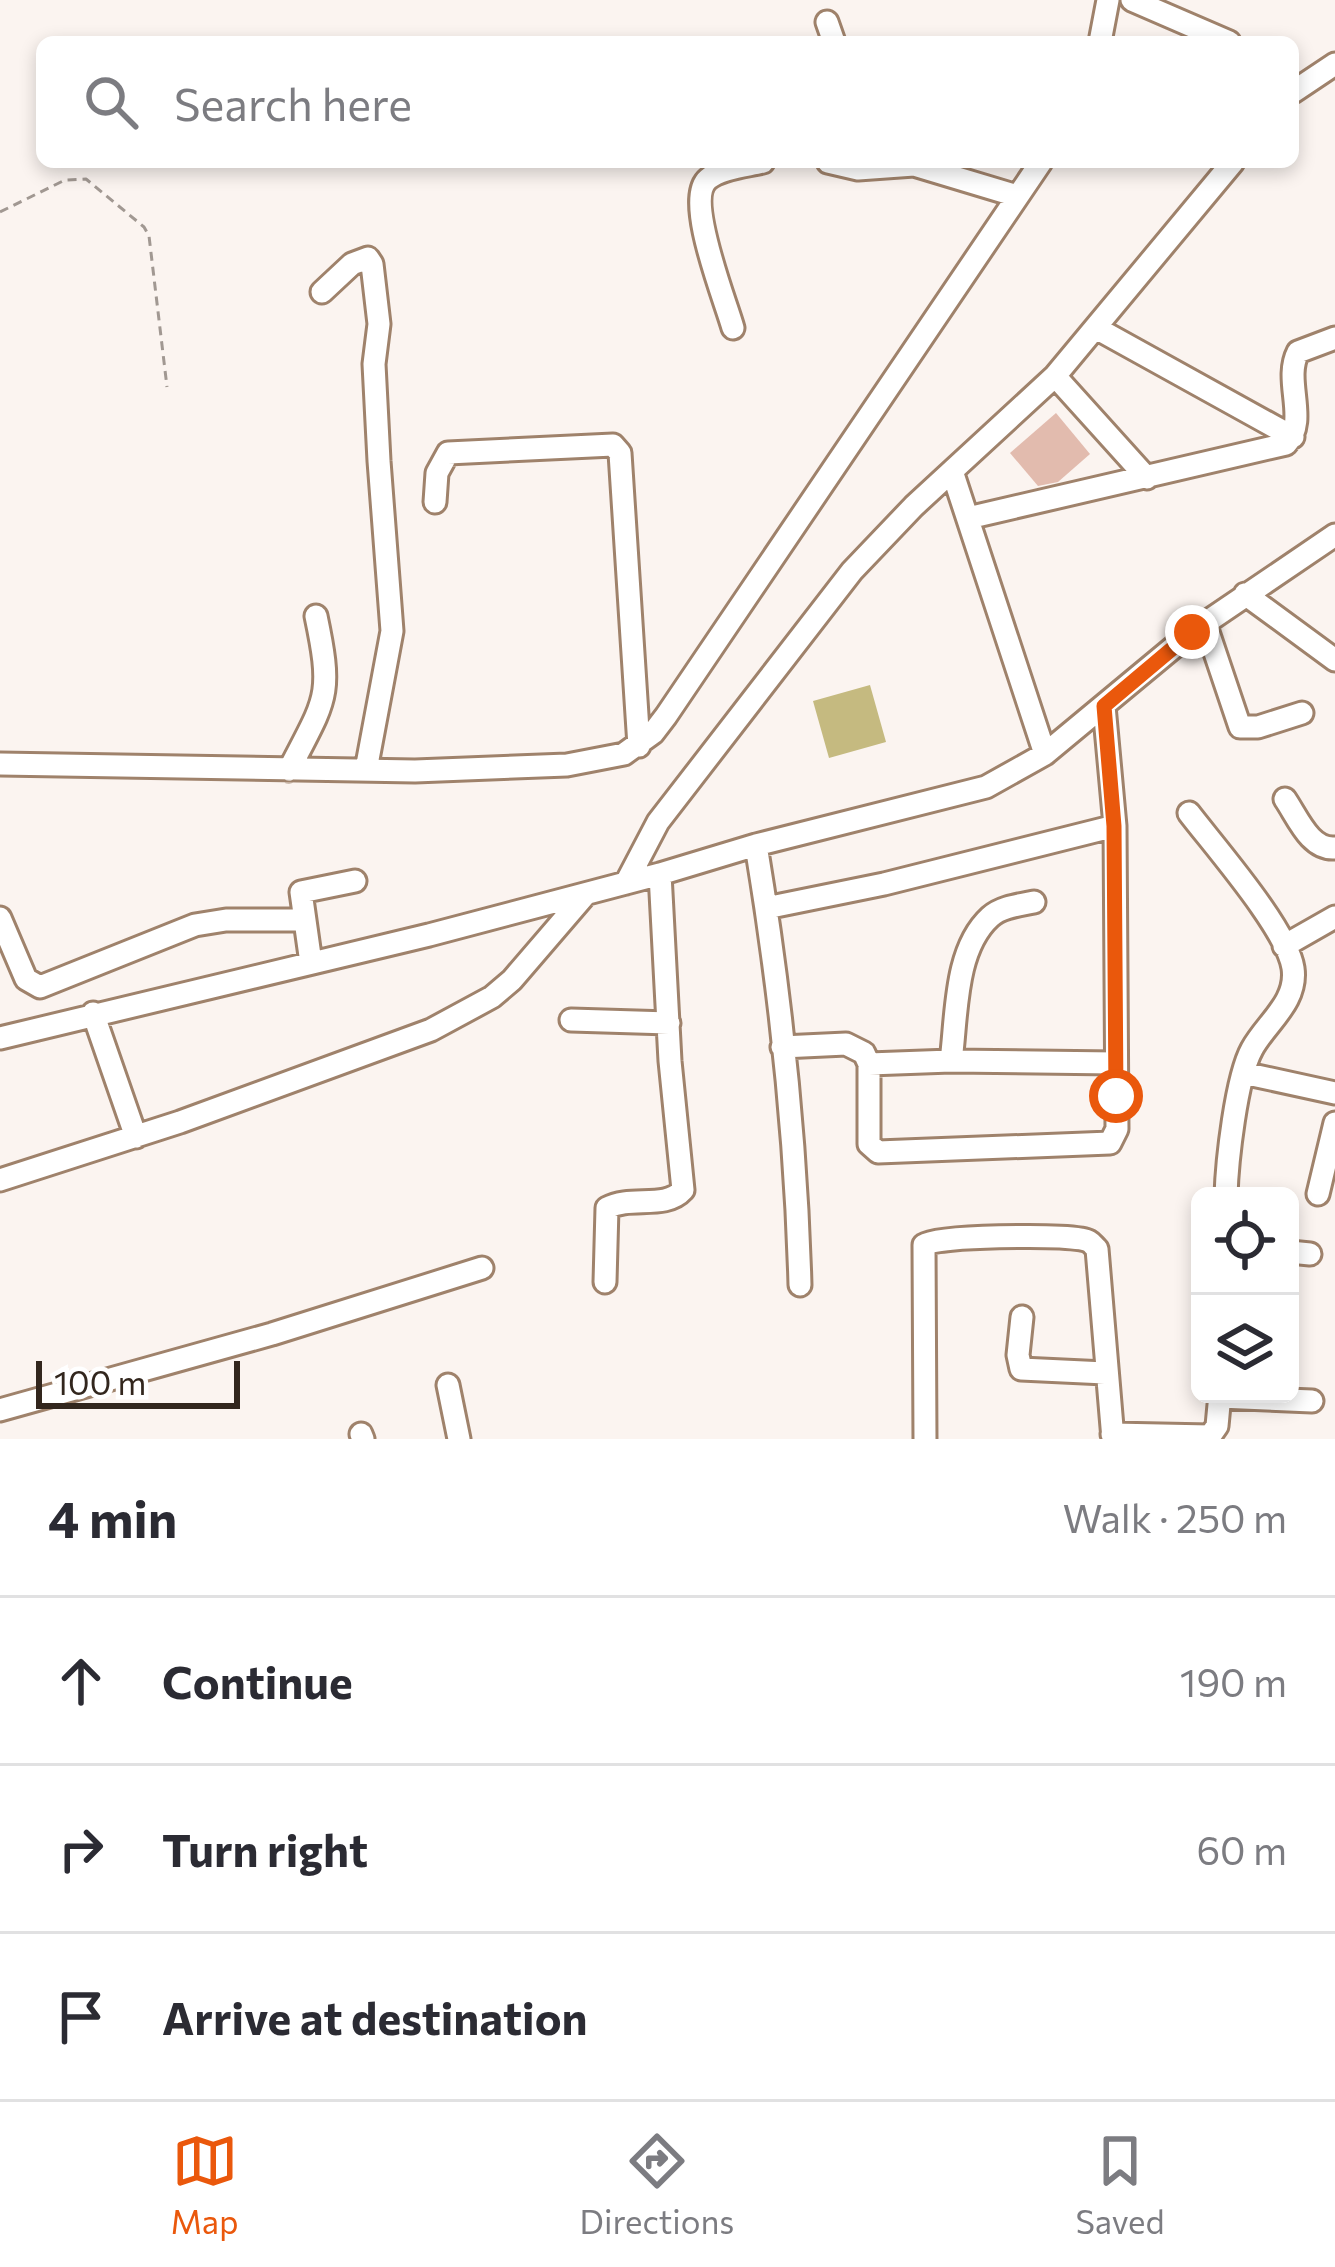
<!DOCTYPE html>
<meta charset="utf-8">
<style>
:root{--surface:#fff;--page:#f7f7f7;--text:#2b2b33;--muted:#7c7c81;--line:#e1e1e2;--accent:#ea580c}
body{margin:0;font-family:Commissioner,sans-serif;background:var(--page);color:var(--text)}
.controls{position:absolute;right:36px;bottom:36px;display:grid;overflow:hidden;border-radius:18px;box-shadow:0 6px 18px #0003}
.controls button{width:108px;height:108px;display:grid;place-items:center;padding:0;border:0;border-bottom:3px solid var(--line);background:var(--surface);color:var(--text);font:60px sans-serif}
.scale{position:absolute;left:36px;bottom:30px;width:204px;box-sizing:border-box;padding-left:12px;border:6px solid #32261d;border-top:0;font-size:33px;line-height:42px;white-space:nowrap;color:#32261d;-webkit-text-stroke:9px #fff;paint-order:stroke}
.stop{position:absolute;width:36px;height:36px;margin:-27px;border:9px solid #ea580c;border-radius:50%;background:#fff}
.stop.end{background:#ea580c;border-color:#fff;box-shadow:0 3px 12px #0008}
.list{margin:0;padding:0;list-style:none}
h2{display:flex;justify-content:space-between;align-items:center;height:156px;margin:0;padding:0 48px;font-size:51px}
h2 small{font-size:39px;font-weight:400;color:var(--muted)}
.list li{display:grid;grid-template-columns:78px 1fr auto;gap:36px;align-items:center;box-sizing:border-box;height:168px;padding:0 48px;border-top:3px solid var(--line)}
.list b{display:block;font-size:45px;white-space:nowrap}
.list em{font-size:39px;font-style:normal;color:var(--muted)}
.icon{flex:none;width:66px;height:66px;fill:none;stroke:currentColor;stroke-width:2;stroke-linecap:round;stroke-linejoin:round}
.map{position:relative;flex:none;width:1335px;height:1439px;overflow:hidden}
.search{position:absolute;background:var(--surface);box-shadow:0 6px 18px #0003;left:36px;right:36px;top:36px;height:132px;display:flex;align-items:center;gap:30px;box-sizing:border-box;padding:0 42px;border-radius:18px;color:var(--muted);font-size:45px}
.sheet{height:660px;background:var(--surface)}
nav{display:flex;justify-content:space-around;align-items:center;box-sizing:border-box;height:168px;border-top:3px solid var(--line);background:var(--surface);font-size:33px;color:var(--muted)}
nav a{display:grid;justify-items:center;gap:6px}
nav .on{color:var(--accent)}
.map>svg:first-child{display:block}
.water{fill:#c5ba80}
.building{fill:#e2bbae}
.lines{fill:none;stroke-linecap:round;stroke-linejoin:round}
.minor-casing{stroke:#9f826b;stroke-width:27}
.path{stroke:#a19892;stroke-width:3;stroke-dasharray:9 6;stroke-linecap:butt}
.minor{stroke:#fff;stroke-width:21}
.route{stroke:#ea580c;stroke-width:15}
</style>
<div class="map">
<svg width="1335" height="1439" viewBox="0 0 1335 1439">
<rect width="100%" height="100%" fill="#fbf4f0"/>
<path class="water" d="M870,685L886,742L829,758L813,701Z"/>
<path class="building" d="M1056,413L1090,454L1058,482L1038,486L1010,453Z"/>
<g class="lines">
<defs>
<path id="minor" d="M1132,0L1229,42
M827,22L834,42
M1100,42L1108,0
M1293,92L1335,64
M828,162L858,169L914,165L1017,196
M322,292L352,264L368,258L372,264L379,324L374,364L379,461L392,631L366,770
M733,328C725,299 684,199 708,179C721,168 747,166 763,162
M1096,328L1293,437
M1055,376L1147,478
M952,471L1045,754
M435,502L437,473L448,453L613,445L620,453L639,746
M968,518L1286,444C1309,420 1283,381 1298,352L1335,338
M1245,594L1335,660
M1205,623L1240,727H1258L1302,713
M0,764L415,771L567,765L624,754L653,733L666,716L1041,162
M289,770C326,698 333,697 316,616
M1285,799C1298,818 1310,850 1335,848
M1189,813C1215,847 1287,929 1293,968C1298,1002 1266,1023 1252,1049C1236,1078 1227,1162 1226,1196
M756,845C780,990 796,1138 800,1285
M626,883L658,822L852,571L914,506L1055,376L1233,162
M766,908L884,884L1115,826
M0,918L26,979L40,987L195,925L226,920H303
M1284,946L1335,917
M311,963L301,892L355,881
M93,1013L136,1137
M571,1020L669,1023
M0,1038L429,935L660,874L756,845L986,787L1045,754L1192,632L1335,535
M782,1047L846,1044L864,1053L869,1064V1144L878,1152L1110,1143L1117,1129L1115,826L1104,706
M951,1061C957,1016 954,950 990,917C1001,907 1019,905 1034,902
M869,1064L951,1061L1115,1063
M1243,1073L1335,1093
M0,1180L180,1122L431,1030L492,997L512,980L585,895
M1318,1194L1335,1123
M1290,1252L1310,1254
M605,1282L607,1208C631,1195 665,1210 683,1190L670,1061L660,874
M1022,1317L1018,1355L1021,1369L1105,1373
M448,1385L459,1439
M1220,1397L1312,1401
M0,1410L272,1334L482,1268
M361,1434L363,1439
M1112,1434L1210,1436L1217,1426L1220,1394
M925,1439L924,1245C939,1235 1057,1235 1081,1239C1091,1241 1090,1242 1097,1249L1113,1439"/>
</defs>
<use href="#minor" class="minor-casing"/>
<path class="path" d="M0,212L65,180L86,179L144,227L149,236L167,387"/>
<use href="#minor" class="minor"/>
</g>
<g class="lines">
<path class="route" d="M1116,1096L1114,826L1104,706L1192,632"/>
</g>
</svg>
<div class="controls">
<button><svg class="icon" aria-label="locate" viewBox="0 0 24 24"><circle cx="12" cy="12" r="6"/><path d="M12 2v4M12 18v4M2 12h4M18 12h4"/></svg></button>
<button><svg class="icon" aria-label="layers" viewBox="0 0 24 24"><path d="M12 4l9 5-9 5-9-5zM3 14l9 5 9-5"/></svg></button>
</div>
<div class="scale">100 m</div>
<div class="stop" style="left:1116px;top:1096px"></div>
<div class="stop end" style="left:1192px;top:632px"></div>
<div class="search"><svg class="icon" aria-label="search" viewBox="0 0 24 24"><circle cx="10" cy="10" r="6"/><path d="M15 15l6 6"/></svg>Search here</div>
</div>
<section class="sheet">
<h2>4 min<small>Walk · 250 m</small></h2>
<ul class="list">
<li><svg class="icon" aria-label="ahead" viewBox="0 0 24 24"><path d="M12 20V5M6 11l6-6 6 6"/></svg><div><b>Continue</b></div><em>190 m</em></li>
<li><svg class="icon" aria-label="right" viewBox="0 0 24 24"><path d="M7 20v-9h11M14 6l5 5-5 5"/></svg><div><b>Turn right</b></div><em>60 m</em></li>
<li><svg class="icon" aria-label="arrive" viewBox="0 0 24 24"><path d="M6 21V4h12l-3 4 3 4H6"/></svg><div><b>Arrive at destination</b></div></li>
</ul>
</section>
<nav>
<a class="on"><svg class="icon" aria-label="map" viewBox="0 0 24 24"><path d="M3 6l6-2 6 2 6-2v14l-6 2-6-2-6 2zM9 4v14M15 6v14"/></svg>Map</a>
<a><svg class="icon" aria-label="directions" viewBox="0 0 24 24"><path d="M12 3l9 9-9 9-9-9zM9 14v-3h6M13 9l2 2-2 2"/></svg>Directions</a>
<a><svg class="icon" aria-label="saved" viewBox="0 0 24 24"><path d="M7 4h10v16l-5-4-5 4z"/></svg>Saved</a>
</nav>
